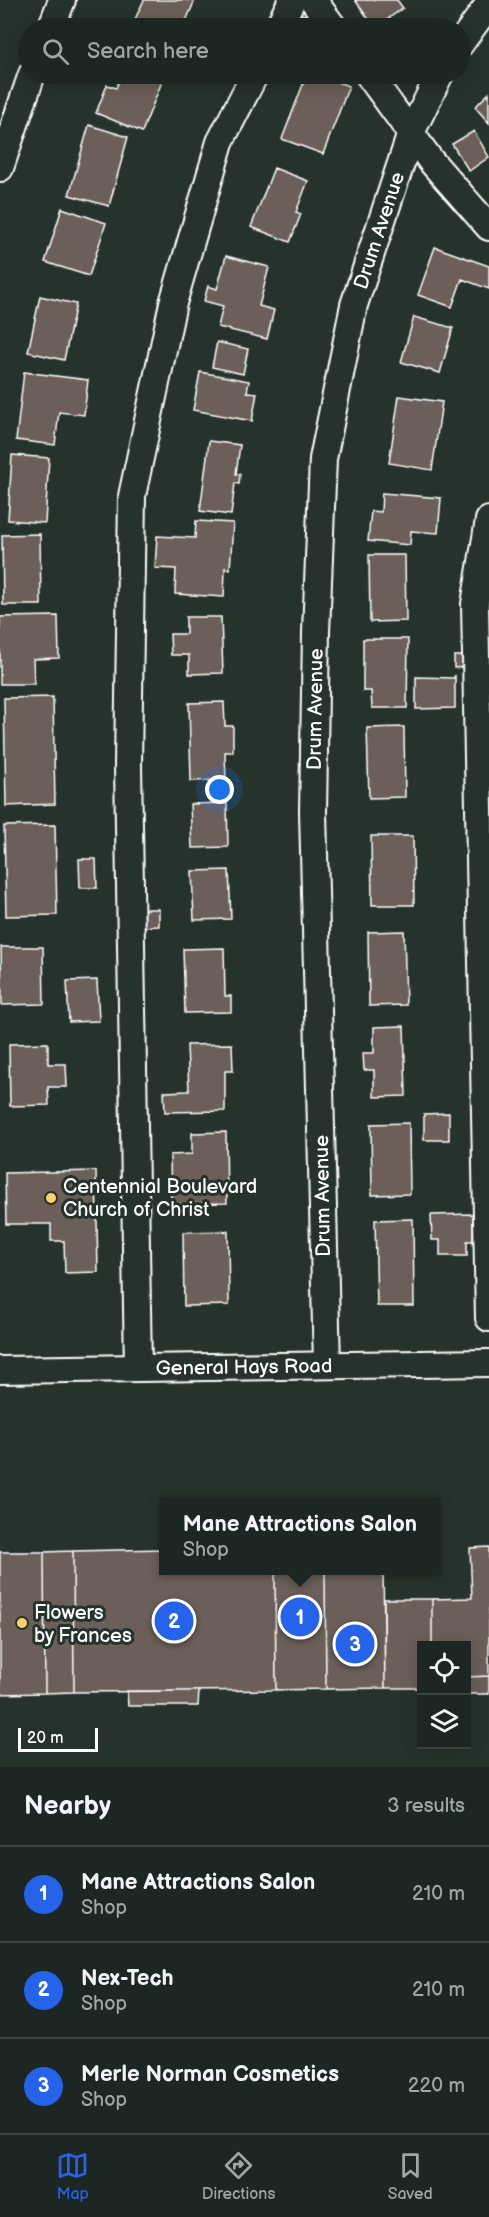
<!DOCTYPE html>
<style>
:root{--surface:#1c2622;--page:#252e2a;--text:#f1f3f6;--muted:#a0a5a5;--line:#3a4340;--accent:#2563eb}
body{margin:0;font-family:"Balsamiq Sans",sans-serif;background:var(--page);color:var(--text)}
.controls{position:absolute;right:18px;bottom:18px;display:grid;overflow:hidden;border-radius:0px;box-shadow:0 3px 15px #0003}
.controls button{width:54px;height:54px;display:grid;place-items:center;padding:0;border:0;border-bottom:2px solid var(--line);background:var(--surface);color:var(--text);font:30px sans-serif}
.scale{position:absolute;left:18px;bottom:15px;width:80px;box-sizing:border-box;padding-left:6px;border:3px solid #fff;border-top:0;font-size:16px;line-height:21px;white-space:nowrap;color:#fff;-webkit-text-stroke:4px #26332d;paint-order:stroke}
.you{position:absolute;left:220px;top:790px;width:21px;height:21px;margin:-15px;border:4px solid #fff;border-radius:50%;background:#1a73e8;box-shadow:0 0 0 9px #1a73e833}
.badge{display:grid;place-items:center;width:39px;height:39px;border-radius:50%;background:var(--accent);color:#fff;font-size:20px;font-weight:700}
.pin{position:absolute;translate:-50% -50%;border:3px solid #fff;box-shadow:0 2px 6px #0006}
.popup{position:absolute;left:159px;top:1497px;width:282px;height:78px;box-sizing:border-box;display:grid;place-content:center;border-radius:0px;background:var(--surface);filter:drop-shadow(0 2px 4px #0005);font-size:20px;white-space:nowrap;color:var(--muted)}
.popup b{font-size:22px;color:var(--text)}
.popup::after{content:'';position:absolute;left:50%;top:100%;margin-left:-12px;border:12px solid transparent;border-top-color:var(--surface)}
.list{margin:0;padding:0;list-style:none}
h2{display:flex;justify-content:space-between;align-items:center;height:78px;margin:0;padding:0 24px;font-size:26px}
h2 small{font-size:20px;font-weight:400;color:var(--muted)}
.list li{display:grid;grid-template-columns:39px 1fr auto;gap:18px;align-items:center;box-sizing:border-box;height:96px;padding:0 24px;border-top:2px solid var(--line)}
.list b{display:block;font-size:22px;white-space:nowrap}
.list p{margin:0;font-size:20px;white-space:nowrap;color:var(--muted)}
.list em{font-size:20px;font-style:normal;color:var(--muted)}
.icon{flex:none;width:33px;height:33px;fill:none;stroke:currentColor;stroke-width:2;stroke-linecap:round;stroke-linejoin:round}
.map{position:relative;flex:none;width:489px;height:1767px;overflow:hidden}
.search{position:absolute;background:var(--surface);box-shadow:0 3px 15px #0003;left:18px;right:18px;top:18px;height:66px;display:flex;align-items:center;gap:15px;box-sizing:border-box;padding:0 21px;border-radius:33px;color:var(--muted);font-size:22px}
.sheet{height:366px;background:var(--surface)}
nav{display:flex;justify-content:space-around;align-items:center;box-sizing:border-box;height:84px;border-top:2px solid var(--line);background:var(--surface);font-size:16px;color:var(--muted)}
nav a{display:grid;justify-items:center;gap:3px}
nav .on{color:var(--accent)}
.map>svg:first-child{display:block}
.building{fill:#6c5f5a;stroke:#fff;stroke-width:1.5}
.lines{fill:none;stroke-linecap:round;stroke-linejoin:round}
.minor-casing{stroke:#fff;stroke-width:30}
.minor{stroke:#26332d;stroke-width:26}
.poi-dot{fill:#ffd166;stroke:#26332d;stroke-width:2}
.labels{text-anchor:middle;stroke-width:6;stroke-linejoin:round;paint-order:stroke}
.street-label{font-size:20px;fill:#fff;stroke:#26332d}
.poi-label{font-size:20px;fill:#fff;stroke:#26332d;text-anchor:start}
</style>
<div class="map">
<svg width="489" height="1767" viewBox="0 0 489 1767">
<rect width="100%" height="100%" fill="#26332d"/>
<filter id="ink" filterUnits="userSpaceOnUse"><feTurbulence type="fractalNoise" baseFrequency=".0167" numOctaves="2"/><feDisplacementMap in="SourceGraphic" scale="12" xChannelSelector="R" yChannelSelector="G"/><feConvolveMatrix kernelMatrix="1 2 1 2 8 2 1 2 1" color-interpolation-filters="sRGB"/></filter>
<g filter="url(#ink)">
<path class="building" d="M144,0H195L183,28H131Z
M355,0H397L403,8L375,28Z
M291,10L318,20L315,28H284Z
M122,74H165L142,132L96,113L107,85L116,88Z
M307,74H314L349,86L323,154L282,139Z
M489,93V123L475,107Z
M89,125L128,137L109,206L69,195Z
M474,131L489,157L469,171L452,144Z
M274,168L308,181L296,212L301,214L290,242L251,227Z
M62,208L106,223L89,276L45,262Z
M435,247L489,266V289L462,279L452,307L418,295Z
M226,256L269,267L259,306L274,310L267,339L218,327L223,306L204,301L208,286L217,289Z
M40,296L76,304L64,360L28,352Z
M414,317L453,328L440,373L401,362Z
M217,342L248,349L243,374L212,367Z
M24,372L88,380L84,415L59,412L55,445L16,440Z
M200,372L249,381L247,392L257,393L252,421L193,410Z
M399,396L442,402L432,470L389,463Z
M209,441L240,445L236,474H240L239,484L235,483L231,515L200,511Z
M12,455L49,458L45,523L8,520Z
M382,493L441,498L438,533L411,531L410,545L368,541L371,511L381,512Z
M196,521L233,523L230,569L225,568L224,597L175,594L176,569L155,568L157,536L195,538Z
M40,534L41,605H3L2,535Z
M369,555H405L406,621L370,622Z
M58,616L59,658L33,659L34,684H0V617Z
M186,617H221L223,673L189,674V655H171L170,634H186Z
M363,639H408L407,708H372L371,691H363Z
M454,656H464V667L454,668Z
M455,675V708L416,709V677L454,678Z
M53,697L55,804L6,806L4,698Z
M224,702L225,726H233V752H225L226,780L191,781L189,703Z
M404,727L405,797L369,798L367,728Z
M227,803L228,847L192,848L190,804Z
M55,825L57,915L6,916L4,826Z
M371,836H413L414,905H372Z
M79,859H96L97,888H80Z
M229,870L231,919L194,920L192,871Z
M139,909H159V926L139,927Z
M404,931L406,1005L369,1006L368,932Z
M1,947H43L44,1004L2,1005Z
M224,948L225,996H231V1012L185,1013L183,949Z
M97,980L99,1021L69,1022L67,981Z
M404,1026L406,1096L374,1097V1070H364L363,1053H374V1027Z
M48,1043V1064H66L67,1087H48L49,1105L10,1106L9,1044Z
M232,1044L233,1071H225V1111L165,1112L164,1092L189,1091L187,1045Z
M449,1113V1140H424V1114Z
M409,1123L410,1194L372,1195L371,1124Z
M226,1132L227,1203L171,1204L170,1155L192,1154V1133Z
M96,1171L98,1272L65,1273L64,1241H51V1224H6L5,1173Z
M473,1214V1241H467V1256H440V1240H432L431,1215Z
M413,1219L414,1306H377L375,1220Z
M228,1231L229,1305L184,1306L183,1232Z
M489,1547V1676L466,1677V1646H432V1599L472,1598L470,1548Z
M164,1549V1570H275L276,1690L74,1692L73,1551Z
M73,1551L74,1692L45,1693L44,1552Z
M0,1552H44L45,1693L0,1694Z
M275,1570H325L326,1689L276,1690Z
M325,1570H383L385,1688L326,1689Z
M384,1599H432V1646H422V1688H385Z
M489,1676V1694H466V1677Z
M127,1691H199L198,1706H128Z"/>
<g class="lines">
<defs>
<g id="minor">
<path d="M313,0L334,28"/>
<path d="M51,28L62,0"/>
<path d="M278,28L292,0"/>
<path d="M460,44L489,4"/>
<path d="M368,74L431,161L489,227"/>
<path d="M0,168L32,74"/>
<path d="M489,520L475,604L489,1318"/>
<path id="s1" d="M327,1365L313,812L316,632L323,459L354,305L411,133L440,74"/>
<path d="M138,1368L128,765L132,496L173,303L220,142L255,74"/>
<path id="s2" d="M0,1370L489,1363"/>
</g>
</defs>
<use href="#minor" class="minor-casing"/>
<use href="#minor" class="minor"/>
</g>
</g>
<g class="poi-dot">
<circle cx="51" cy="1198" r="6"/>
<circle cx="22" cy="1623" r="6"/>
</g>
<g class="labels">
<g class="street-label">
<text dy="7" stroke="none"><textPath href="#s1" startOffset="1142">Drum Avenue</textPath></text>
<text dy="7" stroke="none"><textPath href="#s1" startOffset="656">Drum Avenue</textPath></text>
<text transform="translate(322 1196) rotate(-91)" y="7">Drum Avenue</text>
<text dy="7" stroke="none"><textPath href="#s2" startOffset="244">General Hays Road</textPath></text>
</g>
<g class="poi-label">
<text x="63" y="1193">Centennial Boulevard<tspan x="63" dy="23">Church of Christ</tspan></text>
<text x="34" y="1619">Flowers<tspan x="34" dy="23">by Frances</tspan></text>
</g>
</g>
</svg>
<div class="controls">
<button><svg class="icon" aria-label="locate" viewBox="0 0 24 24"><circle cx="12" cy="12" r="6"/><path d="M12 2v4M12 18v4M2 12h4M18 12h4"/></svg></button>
<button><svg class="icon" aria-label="layers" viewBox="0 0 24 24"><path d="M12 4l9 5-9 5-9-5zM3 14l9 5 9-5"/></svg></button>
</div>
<div class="scale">20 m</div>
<div class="you"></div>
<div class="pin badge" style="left:300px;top:1617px">1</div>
<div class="popup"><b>Mane Attractions Salon</b>Shop</div>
<div class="pin badge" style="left:174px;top:1621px">2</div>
<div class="pin badge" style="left:355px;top:1644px">3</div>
<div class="search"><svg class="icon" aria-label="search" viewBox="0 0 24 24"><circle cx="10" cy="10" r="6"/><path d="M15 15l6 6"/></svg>Search here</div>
</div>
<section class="sheet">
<h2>Nearby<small>3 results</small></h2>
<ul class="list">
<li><span class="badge">1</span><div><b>Mane Attractions Salon</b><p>Shop</p></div><em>210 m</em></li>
<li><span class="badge">2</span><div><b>Nex-Tech</b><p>Shop</p></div><em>210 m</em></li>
<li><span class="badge">3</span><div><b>Merle Norman Cosmetics</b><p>Shop</p></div><em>220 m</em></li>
</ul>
</section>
<nav>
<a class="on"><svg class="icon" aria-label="map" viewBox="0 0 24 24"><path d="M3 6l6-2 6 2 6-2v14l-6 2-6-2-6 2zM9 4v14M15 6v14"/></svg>Map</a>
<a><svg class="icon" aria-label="directions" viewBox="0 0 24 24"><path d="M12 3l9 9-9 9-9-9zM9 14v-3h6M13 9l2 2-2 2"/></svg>Directions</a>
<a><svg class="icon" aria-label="saved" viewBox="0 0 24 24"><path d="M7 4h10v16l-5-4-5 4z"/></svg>Saved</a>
</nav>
